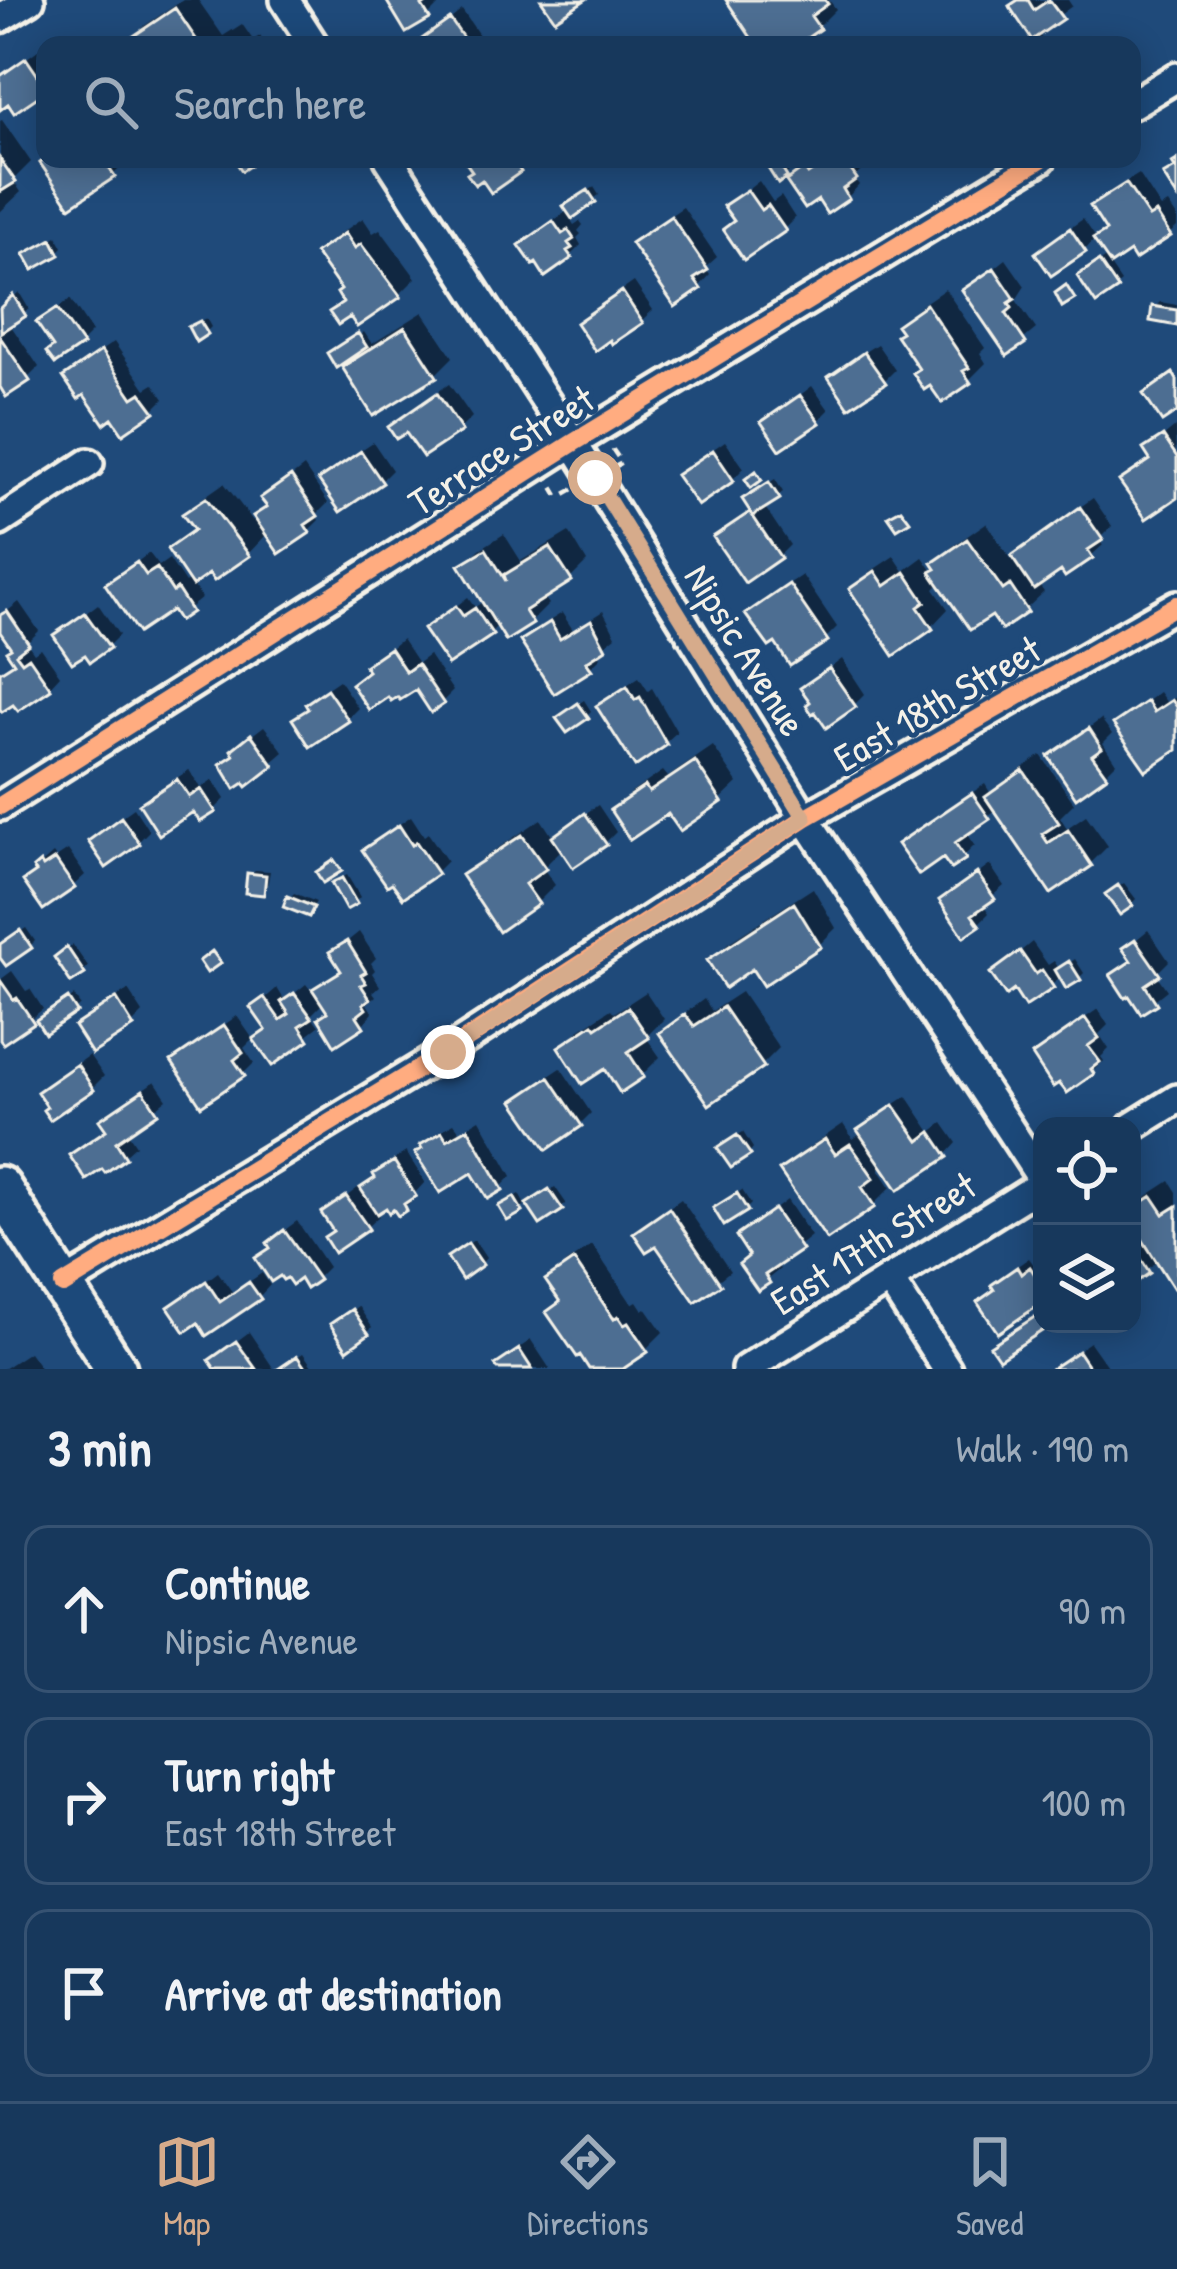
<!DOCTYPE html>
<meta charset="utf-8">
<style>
:root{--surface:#17385c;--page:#203f62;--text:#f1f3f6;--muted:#9eacbb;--line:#365272;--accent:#d6ab8b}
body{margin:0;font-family:"Patrick Hand",sans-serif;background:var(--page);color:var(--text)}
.controls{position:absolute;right:36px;bottom:36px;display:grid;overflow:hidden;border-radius:24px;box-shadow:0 6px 30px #0003}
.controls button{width:108px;height:108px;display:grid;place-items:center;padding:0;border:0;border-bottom:3px solid var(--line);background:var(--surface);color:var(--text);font:60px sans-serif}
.stop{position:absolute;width:36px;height:36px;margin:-27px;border:9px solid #d6ab8b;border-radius:50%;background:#fff}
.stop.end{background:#d6ab8b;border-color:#fff;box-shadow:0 3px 12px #0008}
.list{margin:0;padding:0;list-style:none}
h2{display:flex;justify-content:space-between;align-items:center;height:156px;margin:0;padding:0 48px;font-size:51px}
h2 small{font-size:39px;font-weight:400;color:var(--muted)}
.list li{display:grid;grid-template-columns:78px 1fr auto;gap:36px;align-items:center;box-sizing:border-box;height:168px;margin:0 24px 24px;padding:0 24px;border:3px solid var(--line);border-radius:24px}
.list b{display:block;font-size:45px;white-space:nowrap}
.list p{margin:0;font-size:39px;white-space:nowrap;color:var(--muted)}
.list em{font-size:39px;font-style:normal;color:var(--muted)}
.icon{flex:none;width:66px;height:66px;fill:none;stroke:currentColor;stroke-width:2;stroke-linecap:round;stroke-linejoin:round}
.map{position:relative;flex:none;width:1177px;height:1369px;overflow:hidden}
.search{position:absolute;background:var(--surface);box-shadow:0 6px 30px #0003;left:36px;right:36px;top:36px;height:132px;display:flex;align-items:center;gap:30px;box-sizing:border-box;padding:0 42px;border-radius:24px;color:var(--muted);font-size:45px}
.sheet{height:732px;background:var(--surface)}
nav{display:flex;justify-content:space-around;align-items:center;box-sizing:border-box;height:168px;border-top:3px solid var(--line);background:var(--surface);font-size:33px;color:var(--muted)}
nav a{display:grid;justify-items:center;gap:6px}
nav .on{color:var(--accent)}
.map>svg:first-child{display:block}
.shadow{fill:#0007}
.building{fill:#4d6e92;stroke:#f4f1e8;stroke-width:3}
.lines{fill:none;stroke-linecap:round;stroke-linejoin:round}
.minor-casing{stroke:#f4f1e8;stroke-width:36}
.secondary-casing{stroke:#f4f1e8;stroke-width:48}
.path{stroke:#f4f1e8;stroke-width:4.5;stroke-dasharray:9 9;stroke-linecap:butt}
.minor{stroke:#1f4a7a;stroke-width:27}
.secondary{stroke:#1f4a7a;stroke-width:39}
.cycleway-casing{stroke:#1f4a7a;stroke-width:26}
.cycleway{stroke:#ffac80;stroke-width:18}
.route{stroke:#d6ab8b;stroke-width:15}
.labels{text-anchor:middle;stroke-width:10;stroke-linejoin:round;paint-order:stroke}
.street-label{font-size:39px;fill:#f4f1e8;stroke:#1f4a7a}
</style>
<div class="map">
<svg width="1177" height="1369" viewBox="0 0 1177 1369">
<rect width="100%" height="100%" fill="#1f4a7a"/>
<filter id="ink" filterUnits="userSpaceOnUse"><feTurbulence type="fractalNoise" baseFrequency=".00833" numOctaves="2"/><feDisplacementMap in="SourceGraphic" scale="24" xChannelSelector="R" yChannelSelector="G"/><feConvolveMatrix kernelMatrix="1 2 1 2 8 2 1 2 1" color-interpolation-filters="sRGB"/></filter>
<g filter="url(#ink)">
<path class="shadow" d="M183,0H198L223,36L242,24L253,40L260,36L265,44L128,45L144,26Z
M389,0H436L439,5L428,16Z
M729,0H829L836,9L818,27L791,45H760Z
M1020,0H1068L1072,6L1037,32L1046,45H1019L1033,35Z
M462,10L483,41L479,45H430L426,39Z
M38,50L45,59V88L0,106V78Z
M2,120L31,162L13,180L21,192L0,212V121Z
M48,159H122L125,163L113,175Z
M470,159H530L519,170H475Z
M767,159H784L790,170L786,175Z
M817,159L821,165L829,159H882L872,166L870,162L854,178L859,185L848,197L819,196L790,181Z
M1139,174L1161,208L1168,204L1177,217V227L1169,234L1131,248L1108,263L1121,282L1116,286L1086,272L1108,256L1097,239L1108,228L1094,206L1105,195Z
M759,181L773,202L781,196L795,218L784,229L737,219L727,206Z
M594,187L599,195L569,217L574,225L580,221L583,225L578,231L581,234L577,238L581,245L570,256L523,245L534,234L569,210L572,202Z
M683,207L717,257L705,268L710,275L699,287L634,243L646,232Z
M363,218L373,233L380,229L416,278L399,295L351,313H333L345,300L344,289L319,253L337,236Z
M1083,219L1096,238L1085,250L1051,272L1038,253L1050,242Z
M57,236L63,247L58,252L33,250Z
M1006,259L1025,286L1016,300L1036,329L1008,352L966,291Z
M634,282L653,310L641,321L610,336L580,323L591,312Z
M945,289L985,348L980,353L986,363L969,380L922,368L900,325L917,308Z
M19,292L29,309L9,323L39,367L28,378L0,382V309Z
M70,299L92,332L81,343L56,346L40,323Z
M1160,302L1177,305L1176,323L1155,307Z
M423,312L453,357L435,375L345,368L363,350L361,348L331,353L364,332L372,344Z
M206,318L211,327L206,332L196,323Z
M114,342L146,389L154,384L164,399L153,410L85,391L66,378L78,366Z
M877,344L895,370L884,381L832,378L843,366Z
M449,384L472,417L460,429L392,427L403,416Z
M812,386L829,410L818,421L765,422Z
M1175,427L1177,495L1123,481L1152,458L1147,450Z
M725,441L744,468L733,479L680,475L692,464Z
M373,442L392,470L381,481L322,480L333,469Z
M304,467L328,503L316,515L319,520L308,531L268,533L248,554L210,570L191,583L202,598L180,616L172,606L108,584L149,553L159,566L169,559L185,583L191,579L170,549L195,527L186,514L204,497L224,483L253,521L269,505L264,498Z
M775,479L783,492L764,506L790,545L779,556L717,537L752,510L750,495Z
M1093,498L1112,526L1099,539L1103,545L1091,556L1062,567L1038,584L1044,592L1026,609L1002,626L992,612L941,582L934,589L948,609L931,627L852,590L870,572L894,556L904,571L923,557L934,573L939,568L936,563L953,546L986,523L1011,560L1026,545Z
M569,532L587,562L570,579L543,596L549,604L531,622L499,624L491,632L427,629L468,597L475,607L484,601L462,566L480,549L504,534L521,561Z
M802,575L837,627L826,638L775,639L749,614L760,603Z
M19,602L39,631L27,643L34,653L41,648L60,675L49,687L14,701L0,703V672L16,661L14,647L0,626V617Z
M98,604L119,635L108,646L57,635Z
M603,611L616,636L598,651L601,657L590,668L524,641L535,630L562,613L573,630Z
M402,639L418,663L429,655L453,691L442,702L417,686L371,670L368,666Z
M842,659L865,694L854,705L804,688Z
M639,677L648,691L652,688L677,732L665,743L600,707L611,695Z
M339,680L358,708L347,719H296L320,693Z
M1159,692L1167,703L1177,696V746L1117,724Z
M584,700L591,711L587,715L565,713Z
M1101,719L1112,734L1103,743L1116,763L1105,774L1052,756Z
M264,726L284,752L248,783L224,765L247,739Z
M713,746L738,783L720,800L669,810H614L631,793L663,771L668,777Z
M1041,755L1074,803L1060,817L1067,828L1086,815L1108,846L1090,864L1052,890L996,809L966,832L975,845L964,856L901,844L912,833L985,784L991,794L1006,780Z
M189,770L201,788L213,780L225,799L214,810L143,804L154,793Z
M598,805L616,832L605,843L563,848L543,868L555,885L538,902L465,876L482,859L541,819L554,839L567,826Z
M134,808L149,831L138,842L103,830Z
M411,816L424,836L428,833L447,861L436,872L366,850L378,839Z
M68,850L85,875L73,886L37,868L53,854L56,858Z
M990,865L1004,886L983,904L989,913L978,924L943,900Z
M255,870L270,871L267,887L262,892L250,875Z
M347,875L360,897L355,902L340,879Z
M1124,883L1136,899L1131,904L1114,890Z
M813,888L836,928L819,945L753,965L711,961L728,943Z
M294,893L316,902L309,913L290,898Z
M26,928L35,941L30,946L0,953L2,944Z
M1148,930L1169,961L1156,974L1167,990L1142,1010L1114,976L1134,959L1126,948Z
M359,932L376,958L371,963L375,970L372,973L380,986L373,992L376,996L367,1004L373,1013L362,1025L329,1011L324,1002L311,1015L319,1026L272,1062L268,1028L254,1008L277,988L285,1001L306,984L313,993L343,968L333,953Z
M1032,942L1048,965L1054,961L1060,970L1075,959L1084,973L1079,978L1061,976L1052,985L1014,986L994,973Z
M73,945L88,967L83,971L62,953Z
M12,971L26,991L30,989L43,1009L4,1040L0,1034V980Z
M128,990L143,1013L132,1024L77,1026L89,1015Z
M646,992L664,1019L646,1037L660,1057L642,1075L606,1065L562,1047L579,1030L611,1009L614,1013Z
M741,992L779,1048L762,1065L663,1033L681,1016L704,999L712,1011Z
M74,996L80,1005L75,1010L39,1020Z
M1098,1009L1108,1025L1099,1034L1109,1049L1101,1057L1104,1061L1092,1072L1036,1056L1047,1044Z
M237,1016L253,1039L244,1048L254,1063L243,1074L175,1062L186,1051Z
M89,1055L104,1076L92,1088L50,1107L40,1092L52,1081Z
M561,1068L591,1113L580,1124L517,1101L528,1090Z
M155,1081L167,1099L127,1131L136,1145L124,1156L73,1155L108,1128L103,1120L114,1109Z
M907,1096L931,1132L943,1123L957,1143L946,1155L884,1164L879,1169L891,1187L874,1204L828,1236L783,1171L801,1153L843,1124L853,1139L862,1133L861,1131L872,1119Z
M480,1119L512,1176L501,1187L473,1169L424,1146L435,1134L454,1123L460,1131Z
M743,1132L753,1148L749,1153L725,1143Z
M406,1152L425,1182L415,1193L417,1196L405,1207L387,1204L376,1211L379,1216L367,1227L336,1229L325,1213L359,1187L362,1191L388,1163Z
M1170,1181L1177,1192V1283L1159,1260L1132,1281V1211L1147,1196Z
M555,1187L566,1203L561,1208L535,1200Z
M742,1190L751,1204L746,1209L722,1204Z
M519,1194L525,1205L521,1209L507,1201Z
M681,1199L730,1271L696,1298L657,1242L637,1233L648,1222Z
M787,1200L811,1236L776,1264L780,1269L758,1287L752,1254L739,1237Z
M297,1221L328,1267L317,1278L301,1275L259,1258L282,1232Z
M474,1240L486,1258L482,1263L455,1253Z
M592,1245L632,1304L637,1301L643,1310L646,1308L663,1332L646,1349L617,1369H592L550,1312L562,1300L549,1281L566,1263Z
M1029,1258L1034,1265L1042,1259V1299L981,1302L1006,1274Z
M218,1272L233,1293L262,1273L270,1285L259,1297L198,1319L172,1307Z
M358,1306L372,1327L367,1332L338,1320Z
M249,1332L274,1369H218L212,1360Z
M531,1340L550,1369H501L499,1366L510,1354Z
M1090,1342L1109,1369H1052L1056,1365Z
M29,1352L41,1369H3Z
M303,1353L314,1369H281L284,1366Z"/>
<path class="building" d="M386,0H431L422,6L430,19L406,33Z
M541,0H585L555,20Z
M726,0H825L828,4L811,16L820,29L797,45H756Z
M1018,0H1028L1034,10L1049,0L1063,19L1032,40L1009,6Z
M175,8L200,45L123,43Z
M450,19L468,45H426L422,39Z
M26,58L45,86V92L14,113L8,104L0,110V76Z
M0,159L16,182L0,192Z
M45,159H103L115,177L70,207L40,163Z
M234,159H260L242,171Z
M516,159L514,162L521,172L491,193L482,180L475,185L467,174L472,171L464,160Z
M762,159H776L787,177L778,184Z
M830,159H843L857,179L843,189L849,199L827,214L818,200L805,209L786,181L804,168L808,174Z
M1177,160V197L1163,175L1175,168L1172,163Z
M1126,183L1149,217L1156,213L1171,236L1135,260L1130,252L1111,265L1093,239L1106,231L1090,206Z
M588,190L596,202L572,219L563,206Z
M747,190L761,210L768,205L786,231L744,260L723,229L734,221L723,206Z
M671,216L708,270L694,279L701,289L675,307L631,243Z
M553,221L562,234L568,230L574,239L568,243L572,248L567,251L572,258L545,277L536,263L533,265L519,245Z
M1070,228L1086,252L1051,276L1035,253Z
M345,233L355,248L361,244L401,297L357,327L350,317L338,325L329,312L343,303L337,293L341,290L315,253Z
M52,239L60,255L33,270L24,254Z
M1099,261L1118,289L1096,304L1077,276Z
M994,268L1015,299L1009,303L1012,308L1006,313L1026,343L1007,356L962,290Z
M1066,285L1075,299L1062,307L1055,293Z
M622,291L643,323L612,344L610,340L595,351L576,323Z
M13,295L26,316L1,332L0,308Z
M926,304L969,368L963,371L971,383L942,403L930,386L924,390L913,373L919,369L896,335L901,332L896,325Z
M1152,306L1177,310V326L1150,321Z
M57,308L83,345L55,364L46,352L53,347L36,322Z
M200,321L208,334L196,342L188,327Z
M405,327L437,377L373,416L342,367Z
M358,333L367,347L336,368L327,353Z
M0,337L30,381L6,397L0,387Z
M101,351L133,398L141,393L155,412L123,434L112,418L104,424L84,395L78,399L63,377Z
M864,352L886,383L849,408L828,377Z
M1173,373L1177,380V412L1162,422L1143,394Z
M437,393L462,431L423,457L406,433L396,439L388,427Z
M800,395L820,423L780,450L761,422Z
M1163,436L1177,457V498L1146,519L1119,481L1150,460L1143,449Z
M713,450L734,481L698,506L676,475Z
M361,451L383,483L340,512L318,480Z
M756,471L762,480L751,488L745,479Z
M291,476L318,516L305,525L310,533L279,554L253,516L267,507L260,498Z
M769,482L780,499L753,516L742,499Z
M206,498L250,556L214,581L209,574L192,586L167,549L194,530L182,514Z
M1080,507L1103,540L1088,550L1093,558L1065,577L1061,571L1034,590L1011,556Z
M901,509L910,521L897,529L888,516Z
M750,512L781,558L745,583L713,537Z
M967,539L1003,590L1010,585L1028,612L1002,630L992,616L970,630L930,572L936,569L932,563Z
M550,547L572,581L525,611L533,624L506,641L459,565L486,549L506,581L504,575Z
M137,562L146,575L157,568L173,592L177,589L192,612L179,621L172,610L138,633L105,584Z
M875,571L885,586L905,572L925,602L918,607L933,629L894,656L849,589Z
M789,584L828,641L790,666L775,643L769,647L745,614Z
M456,606L463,616L475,608L493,635L448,665L423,629Z
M7,611L29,644L16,654L22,662L29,657L51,689L18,711L13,705L2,712L0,709V672L14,663L6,651L11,648L0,632V615Z
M85,613L110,648L90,662L85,655L72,663L53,635Z
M591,620L606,649L586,662L592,670L554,694L520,641L550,622L560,639Z
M390,648L406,672L417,664L444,704L431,713L416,690L400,700L397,697L391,701L388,697L369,710L351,684L368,671L364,666Z
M829,668L856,707L826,728L815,712L812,714L806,705L810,702L800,688Z
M627,686L635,700L640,697L667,745L635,767L596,706Z
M327,689L349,721L310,747L292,719L308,709L305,704Z
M1172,700L1177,707V750L1146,771L1113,724L1147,701L1154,712Z
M578,703L589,718L567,733L556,718Z
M1089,728L1102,748L1092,755L1107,776L1076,798L1048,756Z
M251,734L274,766L247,787L244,783L235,789L220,764L234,755L231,750Z
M695,761L722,802L680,831L668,814L630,840L610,810L645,786L649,792Z
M1023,770L1059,823L1042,834L1048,843L1068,830L1092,866L1051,894L985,797Z
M177,779L189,797L201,789L216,812L200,822L193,812L159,835L139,804Z
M972,793L990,819L955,843L966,859L951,869L943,858L919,875L897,844Z
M585,813L607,845L573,868L552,837Z
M121,817L140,844L106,868L88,841Z
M399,825L412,845L416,842L438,874L403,898L392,883L387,886L362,850Z
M522,835L546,869L525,884L539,904L499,932L461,875Z
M55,859L75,888L43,910L23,881L36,872L33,868L40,862L43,867Z
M334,860L342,871L323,883L316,872Z
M247,873L266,875L264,895L245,893Z
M977,873L995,899L972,915L980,926L964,937L939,900Z
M342,878L357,904L346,910L331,883Z
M1118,885L1133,906L1120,915L1105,894Z
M287,896L314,907L309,917L283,907Z
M794,903L821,947L763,986L752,969L725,988L707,960Z
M20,930L32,948L6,966L0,958V944Z
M1135,939L1160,975L1145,985L1157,1004L1141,1014L1129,996L1125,998L1110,975L1131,961L1122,948Z
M347,941L366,972L361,975L366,983L361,985L370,999L363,1004L366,1009L357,1016L364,1027L335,1046L318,1018L327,1012L312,989L341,971L329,952Z
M67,947L85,974L71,983L54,957Z
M212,951L221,963L207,973L199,961Z
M1020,951L1036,974L1042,970L1054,988L1025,1007L1014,990L1006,996L990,973Z
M1069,961L1081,980L1066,989L1055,970Z
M0,980L14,1000L17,998L34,1023L3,1044L0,1040Z
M294,993L312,1018L300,1026L309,1040L272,1066L253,1039L266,1030L250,1007L264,997L280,1020L289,1014L281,1002Z
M68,998L77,1012L45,1034L36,1020Z
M116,998L134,1027L92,1054L74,1026Z
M628,1007L649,1038L628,1052L644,1077L620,1093L605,1069L582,1084L558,1047L593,1024L596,1028Z
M723,1007L764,1067L709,1105L659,1033L685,1014L694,1026Z
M1085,1018L1099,1038L1088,1046L1100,1062L1091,1069L1094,1074L1067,1093L1059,1083L1053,1087L1032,1055Z
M224,1025L243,1053L234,1060L245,1076L201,1106L171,1061Z
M77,1064L94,1090L50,1120L43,1110L47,1107L37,1092Z
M549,1077L582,1126L547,1150L513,1101Z
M143,1090L158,1113L116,1142L126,1158L105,1173L102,1169L86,1180L69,1155L106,1130L99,1120Z
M894,1105L919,1141L931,1132L948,1157L898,1190L857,1130Z
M468,1128L503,1190L488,1199L472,1173L440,1193L415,1153L422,1149L420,1145L442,1132L447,1140Z
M737,1135L751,1155L731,1168L717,1148Z
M825,1139L835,1154L850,1144L874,1178L862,1187L875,1207L827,1240L779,1170Z
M394,1161L416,1196L404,1204L407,1210L398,1216L393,1209L389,1213L386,1208L377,1214L360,1188L375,1178L373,1174Z
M549,1189L563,1210L540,1225L526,1204Z
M737,1193L748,1211L724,1226L713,1208Z
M346,1196L369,1229L334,1253L324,1237L333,1231L321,1213Z
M1152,1196L1164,1214L1177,1206V1287L1174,1289L1132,1223V1209Z
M514,1197L523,1212L507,1221L498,1206Z
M669,1208L721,1285L695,1302L656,1246L646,1252L633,1233Z
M774,1209L802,1250L765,1275L770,1283L758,1291L739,1264L749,1256L736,1236Z
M284,1230L319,1280L306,1289L300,1279L292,1285L287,1278L283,1280L280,1276L271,1282L255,1258L270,1248L267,1243Z
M468,1243L483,1265L462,1280L447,1257Z
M1132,1245L1150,1273L1132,1285Z
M574,1260L614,1319L618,1316L624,1325L628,1323L648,1352L623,1369H589L580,1355L577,1357L546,1312L560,1302L545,1280Z
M1017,1267L1021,1274L1030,1267L1038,1279L1042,1277V1303L998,1333L977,1302L994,1290L991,1285Z
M206,1281L220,1302L249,1282L261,1299L206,1336L198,1323L185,1332L168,1307Z
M352,1309L369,1334L347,1350L330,1324Z
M1036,1316L1045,1329L999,1359L990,1346Z
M236,1341L256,1369H215L209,1360Z
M519,1349L532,1369H498L495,1365Z
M1078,1351L1090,1369H1051Z
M297,1356L306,1369H278Z"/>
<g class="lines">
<defs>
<path id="minor" d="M285,0L314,45
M0,18L30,0
M1132,104L1177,77
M389,159L573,443L805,818L1042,1179
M0,521L89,463
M0,806L573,443L1041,159
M1132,1127L1177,1099
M889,1279L947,1369
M63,1285L448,1051L805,818L1177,605
M746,1369L1042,1184"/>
<path id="secondary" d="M0,1187L116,1369"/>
</defs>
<use href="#minor" class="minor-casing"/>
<use href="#secondary" class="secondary-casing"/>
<path class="path" d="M582,405L622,463L559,497L524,438Z"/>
<use href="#minor" class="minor"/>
<use href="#secondary" class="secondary"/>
<defs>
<path id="cycleway" d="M0,806L573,443L1041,159
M63,1285L448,1051L805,818L1177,605"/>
</defs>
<use href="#cycleway" class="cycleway-casing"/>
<use href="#cycleway" class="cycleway"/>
</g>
</g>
<g class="lines" filter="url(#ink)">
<path class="route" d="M448,1052L805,818L595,478"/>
</g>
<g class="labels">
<g class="street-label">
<text transform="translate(501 450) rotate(-32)" y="14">Terrace Street</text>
<text transform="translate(746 650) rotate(58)" y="14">Nipsic Avenue</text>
<text transform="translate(937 703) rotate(-30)" y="14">East 18th Street</text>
<text transform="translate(873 1243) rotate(-32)" y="14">East 17th Street</text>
</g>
</g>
</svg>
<div class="controls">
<button><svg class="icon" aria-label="locate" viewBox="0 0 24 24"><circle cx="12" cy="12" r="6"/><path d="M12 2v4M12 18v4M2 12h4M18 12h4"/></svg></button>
<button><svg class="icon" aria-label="layers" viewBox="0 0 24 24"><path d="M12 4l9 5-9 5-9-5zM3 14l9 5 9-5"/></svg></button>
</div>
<div class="stop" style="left:595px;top:478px"></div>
<div class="stop end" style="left:448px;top:1052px"></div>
<div class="search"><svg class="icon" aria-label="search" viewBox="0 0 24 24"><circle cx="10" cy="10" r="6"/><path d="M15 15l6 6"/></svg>Search here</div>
</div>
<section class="sheet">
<h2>3 min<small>Walk · 190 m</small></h2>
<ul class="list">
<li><svg class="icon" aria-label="ahead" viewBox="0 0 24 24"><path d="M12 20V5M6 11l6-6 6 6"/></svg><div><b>Continue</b><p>Nipsic Avenue</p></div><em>90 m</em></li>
<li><svg class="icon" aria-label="right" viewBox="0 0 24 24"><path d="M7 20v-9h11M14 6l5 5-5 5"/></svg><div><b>Turn right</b><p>East 18th Street</p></div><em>100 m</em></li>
<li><svg class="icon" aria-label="arrive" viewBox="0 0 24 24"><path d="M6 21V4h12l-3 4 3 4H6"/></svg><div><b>Arrive at destination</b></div></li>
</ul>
</section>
<nav>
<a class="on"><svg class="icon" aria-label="map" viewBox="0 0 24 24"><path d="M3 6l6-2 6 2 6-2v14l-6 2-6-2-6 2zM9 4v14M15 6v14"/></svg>Map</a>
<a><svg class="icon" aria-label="directions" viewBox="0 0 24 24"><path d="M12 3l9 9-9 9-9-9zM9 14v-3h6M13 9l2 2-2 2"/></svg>Directions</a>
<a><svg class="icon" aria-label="saved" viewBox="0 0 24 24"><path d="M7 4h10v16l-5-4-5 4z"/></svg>Saved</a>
</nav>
